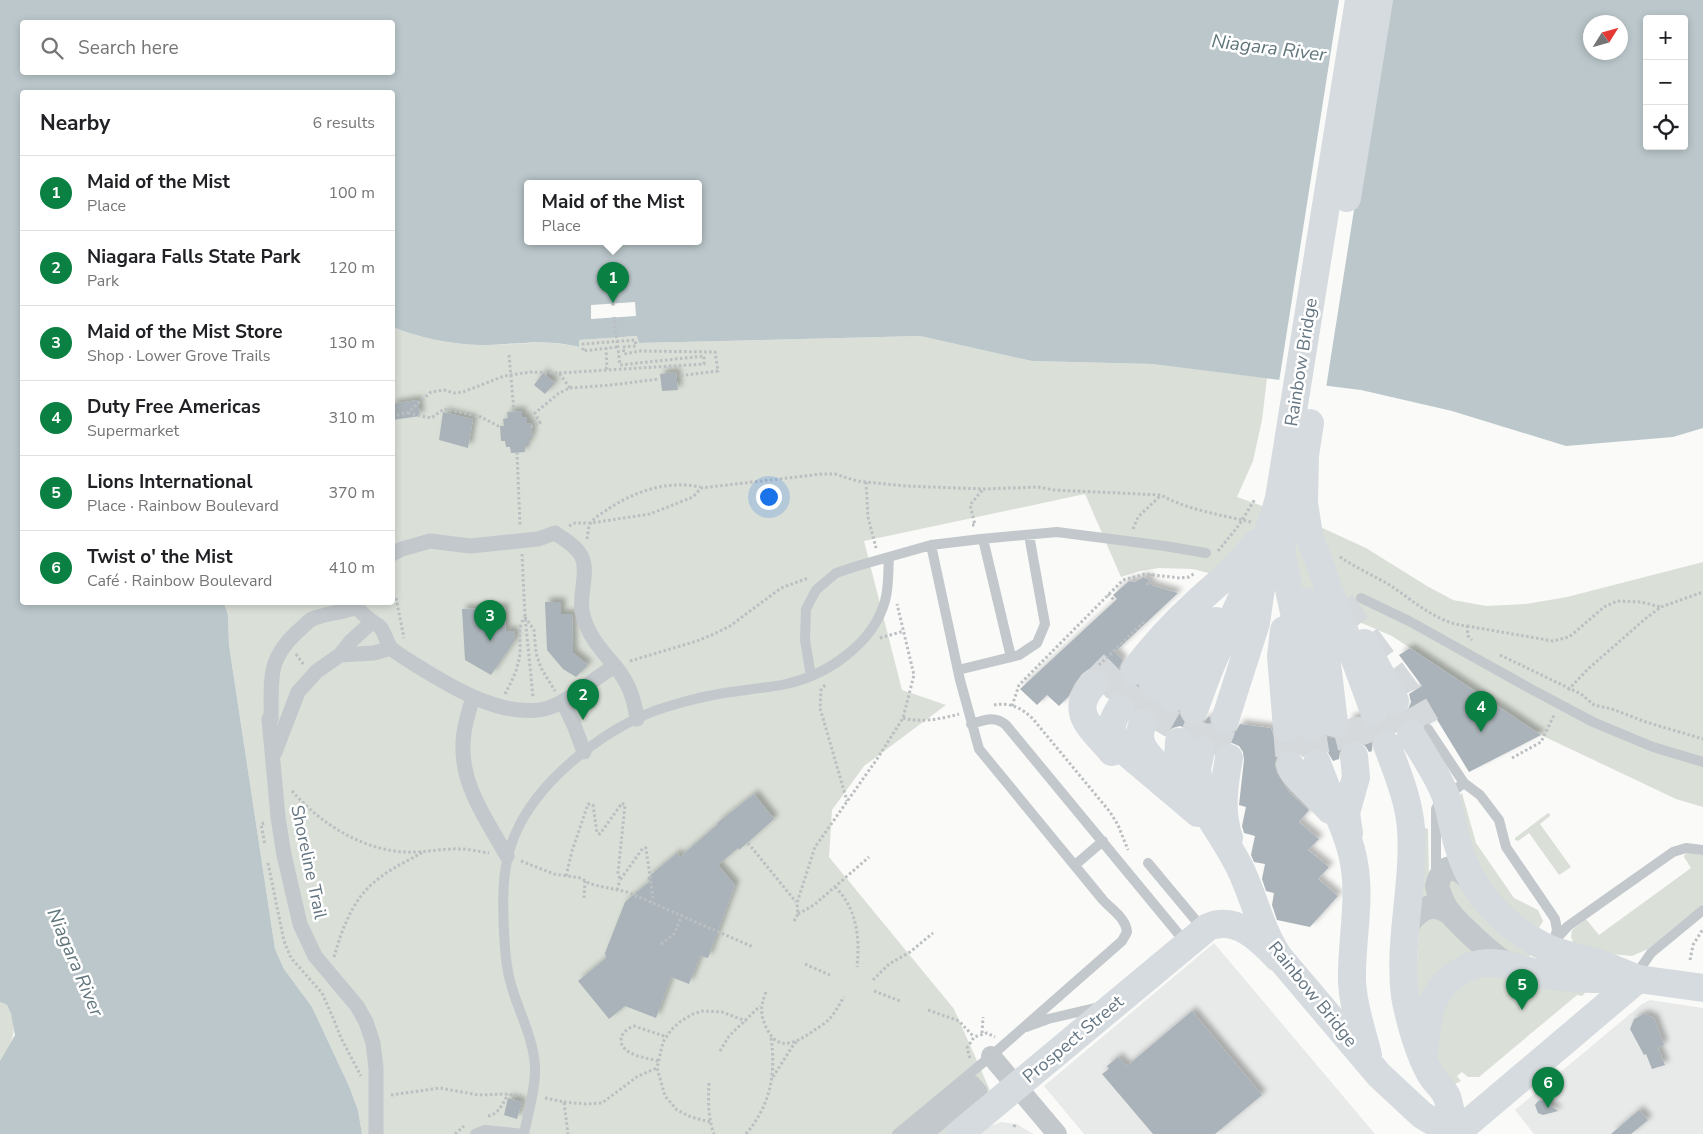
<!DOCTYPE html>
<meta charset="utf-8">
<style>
:root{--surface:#fff;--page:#f6f6f6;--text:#202124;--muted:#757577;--line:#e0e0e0;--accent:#0b8043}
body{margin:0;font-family:"Nunito Sans",sans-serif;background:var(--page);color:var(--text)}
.controls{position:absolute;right:15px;top:15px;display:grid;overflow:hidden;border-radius:5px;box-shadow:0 2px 8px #0003}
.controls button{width:45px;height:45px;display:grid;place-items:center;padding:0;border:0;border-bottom:1px solid var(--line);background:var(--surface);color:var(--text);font:25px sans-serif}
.compass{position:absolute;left:1583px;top:15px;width:45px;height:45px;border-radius:50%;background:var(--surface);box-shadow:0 2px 8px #0003;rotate:53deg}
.you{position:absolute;left:768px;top:496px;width:18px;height:18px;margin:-12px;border:4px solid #fff;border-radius:50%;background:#1a73e8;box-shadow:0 0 0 8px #1a73e833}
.badge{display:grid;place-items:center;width:32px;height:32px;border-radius:50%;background:var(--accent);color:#fff;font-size:16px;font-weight:700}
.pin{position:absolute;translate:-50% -41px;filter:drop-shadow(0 1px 2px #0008)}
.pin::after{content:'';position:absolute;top:26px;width:18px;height:15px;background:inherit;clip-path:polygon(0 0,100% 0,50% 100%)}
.popup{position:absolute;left:524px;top:180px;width:178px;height:65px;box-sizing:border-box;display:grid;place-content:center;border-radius:5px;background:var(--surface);filter:drop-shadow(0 1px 4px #0005);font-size:16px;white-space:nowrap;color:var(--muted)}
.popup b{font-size:19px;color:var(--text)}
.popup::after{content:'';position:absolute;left:50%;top:100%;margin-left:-10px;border:10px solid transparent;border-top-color:var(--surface)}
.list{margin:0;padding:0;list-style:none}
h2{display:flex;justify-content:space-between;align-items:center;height:65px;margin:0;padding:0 20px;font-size:21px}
h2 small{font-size:16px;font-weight:400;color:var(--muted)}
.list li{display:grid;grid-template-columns:32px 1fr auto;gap:15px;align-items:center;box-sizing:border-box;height:75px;padding:0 20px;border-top:1px solid var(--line)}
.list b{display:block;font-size:19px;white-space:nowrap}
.list p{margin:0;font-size:16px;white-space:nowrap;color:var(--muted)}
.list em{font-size:16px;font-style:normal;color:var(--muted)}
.icon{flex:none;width:28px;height:28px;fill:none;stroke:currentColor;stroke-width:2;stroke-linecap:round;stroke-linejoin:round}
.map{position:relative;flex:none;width:1703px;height:1134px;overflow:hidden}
.search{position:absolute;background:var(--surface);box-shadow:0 2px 8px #0003;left:20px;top:20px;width:375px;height:55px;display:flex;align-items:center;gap:12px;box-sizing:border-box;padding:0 18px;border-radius:5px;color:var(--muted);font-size:19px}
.panel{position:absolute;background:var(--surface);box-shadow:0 2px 8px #0003;left:20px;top:90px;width:375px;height:515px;border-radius:5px}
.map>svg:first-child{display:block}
.built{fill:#e8e9e9}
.green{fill:#dadfd7}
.water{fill:#bbc7cb;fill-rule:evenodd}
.pier{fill:#fafaf8}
.building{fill:#aab3b9;filter:url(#shadow)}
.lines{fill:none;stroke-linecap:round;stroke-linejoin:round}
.trunk-tunnel{stroke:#d5d9db;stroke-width:28;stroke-dasharray:28 14;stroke-linecap:butt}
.path{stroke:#bbbfc2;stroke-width:3;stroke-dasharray:2.5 2.5;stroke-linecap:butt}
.service{stroke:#c3c8cc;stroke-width:10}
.pedestrian{stroke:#c3c8cc;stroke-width:15}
.minor{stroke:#c3c8cc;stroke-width:20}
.tertiary{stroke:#c3c8cc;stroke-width:24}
.secondary{stroke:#d6dbdf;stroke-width:28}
.primary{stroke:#d6dbdf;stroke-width:28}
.trunk{stroke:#d6dbdf;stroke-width:28}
.labels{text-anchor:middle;stroke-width:5;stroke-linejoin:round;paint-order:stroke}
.street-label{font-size:18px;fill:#657683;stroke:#fff}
.water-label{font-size:19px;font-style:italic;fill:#60757c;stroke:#fff}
</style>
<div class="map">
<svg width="1703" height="1134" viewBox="0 0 1703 1134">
<defs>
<filter id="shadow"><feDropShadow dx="4.5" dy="-4.5" stdDeviation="2.5" flood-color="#0004"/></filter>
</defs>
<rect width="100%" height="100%" fill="#fafaf8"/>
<path class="built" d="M1214,943L1375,1134H1084L1044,1086Z
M1650,1000L1703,1008V1134H1534L1515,1110L1642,1004Z
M1001,1122L1017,1124L1033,1134H977L987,1127Z"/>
<path class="green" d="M393,327C419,338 450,344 479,345C512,346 546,338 578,347V340L638,336L639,343L920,336L1032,361L1152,364L1267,378L1262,420L1253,461L1237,497L1316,525L1366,548L1427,586L1453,600L1486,606L1526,604L1567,597L1703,562V807L1676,799L1541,735L1392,636L1303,598L1193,569L1159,568L1140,571L1121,577L1085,494L864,541L902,690L946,705L864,766L832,810L829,857L954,1009L989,1088L990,1094L946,1134H362L358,1110L349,1086L312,1007L284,969L275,949L229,645L228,615L224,603L392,602Z
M1462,793L1476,843L1514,898L1538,910L1543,921L1539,928L1520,920L1476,867L1458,796Z
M1548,813L1550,814V816L1540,824L1571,867L1559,875L1529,833L1518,841L1515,840V838Z
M1426,828L1428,829L1429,879L1434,900H1422L1424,829Z
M1688,853L1703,855V904L1648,949L1632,956L1588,952L1574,944L1571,937L1572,930L1586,919L1599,935L1691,868L1684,857L1685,854Z
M1451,875L1534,954L1527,957H1510L1459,915L1443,882Z
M1435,915L1481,953L1425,1006L1418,998L1416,980L1419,926Z
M1473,974L1582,986L1585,993L1582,996L1577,995L1479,1077H1468L1462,1072L1457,1076L1461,1081L1453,1085L1433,1059L1440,1003Z
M0,1002L7,1005C19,1031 14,1038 0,1061Z"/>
<path class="water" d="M0,0H1703V428L1673,437L1566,446L1452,411L1361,390L1152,364L1032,361L920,336L639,343L637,336L579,340V347C547,338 512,345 479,345C450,344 419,338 393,327L392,92H22V602L224,603L228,615L229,645L275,949L284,969L312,1007L349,1086L358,1110L362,1134H0V1061L15,1035L11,1014L7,1005L0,1002ZM1647,19H1684V146H1647ZM22,22H392V72H22ZM1590,22H1620V52H1590ZM528,184H698V242H528Z"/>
<path class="pier" d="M1339,0H1387L1326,388L1279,382Z
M635,302L636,316L591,319V305Z"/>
<path class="building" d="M676,372L678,390L662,391L660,374Z
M543,373L555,383L545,394L534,385Z
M418,400L420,416L392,420V404Z
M522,411V417H527V424L531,423L532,438H529V445H525V452L511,453L510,447H506L505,441H501L500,426H504L503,419L508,418L507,412Z
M443,412L473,419L468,448L439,440Z
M1143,577L1148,579L1151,585L1178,593L1115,652L1123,660L1119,668V676L1125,684L1131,686H1137L1139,694L1145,699L1153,702L1157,701L1159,707L1164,712L1172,714L1179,712L1182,719L1188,724L1197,725L1204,722L1209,716L1213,730L1220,735H1229L1236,731L1240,724L1271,728L1274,737L1281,742L1288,744L1295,741L1299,737L1305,741L1312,743L1320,740L1324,735L1328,737L1336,738L1343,736L1348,730L1349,719L1359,716L1364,723L1372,726H1379L1386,721L1389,715L1395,717L1403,714L1408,710L1411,702L1409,694L1422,686L1399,655L1410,648L1541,735L1469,772L1436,718L1431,723L1423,725L1418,720L1410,718L1402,721L1398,726L1396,732L1389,730L1381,731L1375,736L1372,743V751L1369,752L1366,747L1360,742L1352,741L1345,743L1340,750L1339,759L1333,761L1327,751L1319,748H1311L1305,753L1303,757L1299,752L1292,750L1283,751L1278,755L1275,763L1276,771L1290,793L1309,810L1299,822L1319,839L1308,850L1329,867L1318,879L1338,896L1310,927L1277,920L1272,905L1274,893L1266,891L1262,879L1265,864L1254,862L1251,855L1255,836L1244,833L1242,826L1246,807L1239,805L1244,760L1243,752L1239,746L1232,743H1224L1216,750V745L1211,738L1204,735L1193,737L1188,729L1180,726L1172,728L1165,736L1160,733L1157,731L1158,720L1154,712L1147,708H1140L1135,710L1134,701L1128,694L1120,692L1113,694L1108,698L1106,697L1105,695L1109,686V679L1104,672L1097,669H1089L1082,674L1074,685L1069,696L1059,706L1047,695L1037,705L1020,689L1117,599L1113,595L1129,581L1135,582Z
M545,602H561V614H572L573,653L588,665L576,677L563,669L547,650Z
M504,607L506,631H514L515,640L491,675L465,660L462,609Z
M754,794L774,819L739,850L738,848L718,865L735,885L708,958L700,956L689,984L671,977L656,1018L625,1006L609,1019L578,981L606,958L605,953L625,902L650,881L647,878L677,853L680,857L718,824L717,823Z
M1192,1011L1262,1095L1215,1134H1153L1102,1074L1109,1069L1107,1066L1118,1057L1127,1066Z
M1644,1014L1654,1018L1664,1045L1658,1048L1665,1065L1652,1069L1646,1054L1644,1055L1630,1029L1634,1019Z
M508,1098L522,1102L517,1119L504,1115Z
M1544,1100L1546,1101L1558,1111L1543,1115L1538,1113L1535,1105L1538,1101Z
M1639,1110L1648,1120L1631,1134H1611Z"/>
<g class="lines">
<path class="trunk-tunnel" d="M1341,603L1405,690L1426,726
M1094,684L1120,658
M1110,700L1134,671
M1389,705L1404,737
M1367,714L1380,748
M1133,717L1153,686
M1345,720L1354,756
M1311,727L1317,763
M1287,728L1290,765
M1154,730L1172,698
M1190,747L1203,713
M1212,754L1225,720"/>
<path class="path" d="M613,303V306
M617,347L583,351V344L635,340L636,346L623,347L624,354L640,351L715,352L718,371L678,376
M509,355L514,411
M605,368H607L606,348
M559,373L704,364V356L620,365L614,317
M570,388L611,385L659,379
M408,413L431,418L444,409L481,417L500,427
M392,416L407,413L431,392L444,390L454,393L463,392L504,376L531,372L559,373L570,388L559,393L535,413L540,423L531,427
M517,452L520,525
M866,482L868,517L876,548
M972,525H975L970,505L983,489
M569,526L575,523H591L650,514L693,497L701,488L822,474H835L857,481L905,486L983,489L1038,487L1054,490L1161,495C1187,510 1222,515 1251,522
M1133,529L1138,517L1160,496
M587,539C588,534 588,528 590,524C594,517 603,513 608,509C636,491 667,480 700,487
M1218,551L1239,525L1255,499
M522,554L525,616L533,697
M1340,557C1355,567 1372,575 1388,584C1413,600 1436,623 1467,626L1468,636L1472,640
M1147,585L1152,574
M1108,594L1115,601
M392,595L396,598L404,638
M525,617L534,630L536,653L541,668L555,691
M1467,626L1553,641L1569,637L1574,633L1604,607L1617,601L1641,602L1661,607
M880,638L904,631
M296,654L304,665
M1500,655L1581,694L1594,705L1612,709L1646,722L1703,739
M630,661L697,641L714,634L730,626L781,588L808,578
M1099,665L1145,621
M825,685L821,690L820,708L847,801
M1568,690L1588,669L1645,619L1661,607L1703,592
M505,694C512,681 519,667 520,652C521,635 516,635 524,617
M994,705C1010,702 1022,708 1033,719L1110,812L1118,825L1128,850
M1012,706L1019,685L1123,580L1145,574L1180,578L1189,577L1195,573
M903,718C920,723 941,719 959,714
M1512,758L1541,742L1554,715
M292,791C320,823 360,849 404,852C423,853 443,848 462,849C471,849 480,852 489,853
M264,823L261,824L265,845
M748,843L796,902
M521,861L554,874L581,878L590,884L627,892L753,947
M268,863L284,941L291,958L322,993L334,1020L341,1038L361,1076
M566,876L572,851L588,804L593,805L597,833L600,834L622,803L625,805L618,873L620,880L643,848H646L653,897L651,902
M835,887C857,908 860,938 857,967
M617,890L620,880
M584,898L585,881
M798,914L814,905L869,857
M794,921L798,914L797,903L815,847L877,759L903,718L914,675L897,604
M661,944L674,934L682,915
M334,957C342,929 353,898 377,880C391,868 408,861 423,852
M1690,960L1693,945L1703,929
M805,964L830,975
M873,980L889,964L910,952L933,933
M874,991L900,1001
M766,992C760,1007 760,1015 767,1029C779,1054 799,1041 816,1029C821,1026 827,1022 831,1017C836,1011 840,1003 844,997
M928,1010L959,1021L974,1037
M982,1033L983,1017
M720,1051L729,1036L760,1006
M970,1058L967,1048L974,1037L987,1033L995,1037
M658,1061C647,1058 622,1055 621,1041C621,1033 627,1029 634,1026L667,1037
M773,1077L792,1047L797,1041
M709,1083C708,1101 708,1117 714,1134
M391,1095L440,1088L478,1095L505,1094L521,1096
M545,1098L564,1102L568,1134
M564,1102L586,1104L602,1103L638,1076L657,1068
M488,1116C499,1114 503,1103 508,1094
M710,1122L691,1117L677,1110L665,1096L657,1068L663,1042L671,1030L681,1021L693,1014L703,1011L722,1012L746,1021
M1014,1127L1015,1124
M455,1134L464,1126
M746,1134C771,1104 776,1074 771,1037"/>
<path class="service" d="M983,539L1011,657
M1361,598L1409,621L1531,689L1593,722L1653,747L1703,762
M958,670L1019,655L1037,643L1045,624L1029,535
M811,676L805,640L806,609L816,590L836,573L857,566L931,545L981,539L1057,532L1165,546L1206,553
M971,724C984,720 995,715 1006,725L1186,943
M1428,729L1464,783L1480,795L1499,820L1506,847L1555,919L1557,930L1554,941
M1148,863L1203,929
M1075,865L1103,841
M1436,877V809L1441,800L1464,783
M1555,940L1568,926L1673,852L1686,848L1703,850
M1638,979L1642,966L1651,953L1703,910
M1026,1027L1048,1019L1099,1007
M475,1134L485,1130L524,1134
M524,1134C528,1112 536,1088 535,1066C533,1038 520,1014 512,988C506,969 505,951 504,932C502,894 502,858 520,824C547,773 611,724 666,707C691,699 719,693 746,690C759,688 773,687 786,684C827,675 873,644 885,601C889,587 888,571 889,557
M897,1134L991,1056L1122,941L1127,932C1126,918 1112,910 1103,900L979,749L960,680L931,545"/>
<path class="pedestrian" d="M356,607C361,612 367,618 373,622C375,624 377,624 379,626C385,631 386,643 392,649C402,657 413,663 424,670C458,691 510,721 551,707C573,699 594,678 615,666C601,650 585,632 582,610C579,591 592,565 577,550C571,543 562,538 555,533L538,539L470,546L430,541L402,549L392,554
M356,607C342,613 326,613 312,619C307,622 302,628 297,632C266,661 272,680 271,719H269L278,817L284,855L300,924L315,956L357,1006L366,1022L373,1043L376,1068V1134
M340,655L374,653L391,648
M615,666C629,683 634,698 637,719
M473,697C468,714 462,732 463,750C463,788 489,824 507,856
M563,702L574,725L584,752
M275,752L298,692L317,671L340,655L351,641L372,622
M913,1134L973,1083L980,1091L977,1092L926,1134"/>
<path class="minor" d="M991,1056L1057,1134"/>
<path class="tertiary" d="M1476,886C1463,870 1444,856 1437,886C1439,894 1442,901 1446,908C1457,923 1494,957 1510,966
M1405,931C1414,911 1432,898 1451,914"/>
<path class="secondary" d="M959,1134L1208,927C1236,915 1260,939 1278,958
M1455,1134L1638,979"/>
<path class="primary" d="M1638,979L1703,988"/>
<path class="trunk" d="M1347,198L1379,0
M1310,423L1305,455L1304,503L1309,535L1374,711
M1280,517L1282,557L1303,654L1311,727
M1305,602L1325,647L1334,723
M1284,630L1281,656L1287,728
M1364,643L1395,701
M1134,671C1153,646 1173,624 1196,603C1219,582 1238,568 1256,543
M1094,684C1067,712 1093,729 1112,752
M1153,686L1175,646L1194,626
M1172,698L1198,648L1216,621
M1120,708C1109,725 1109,731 1121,748L1198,813
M1194,710C1201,692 1207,673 1215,656C1239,604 1264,554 1279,498L1359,0
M1225,720L1256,623L1263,574
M1143,723C1133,745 1150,756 1163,771
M1411,734C1423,754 1438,775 1446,797C1451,813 1453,830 1458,845C1470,889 1501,924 1541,945C1559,955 1580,957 1599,963C1612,968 1625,974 1638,979
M1179,742L1178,760L1182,771C1199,804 1222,833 1239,866C1254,896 1260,929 1279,957L1379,1075L1422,1115L1454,1134
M1387,745C1397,772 1409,800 1411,829C1415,884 1398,940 1405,996C1409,1019 1419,1055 1431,1075C1436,1083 1444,1089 1447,1097C1451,1108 1452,1122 1455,1134
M1229,758C1224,785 1220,811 1229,838
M1317,763C1328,797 1348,828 1354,863C1361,902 1351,942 1352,981C1353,1007 1362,1030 1368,1055
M1290,765C1293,777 1320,798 1330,810
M1201,796L1197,769L1201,750
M1349,833L1346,813L1356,777L1354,756
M1424,1054C1426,1038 1426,1020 1432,1005C1440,981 1466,962 1491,963C1507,963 1521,969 1536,973C1562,978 1590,980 1616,979"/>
</g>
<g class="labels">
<g class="street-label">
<text transform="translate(1301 362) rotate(-81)" y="6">Rainbow Bridge</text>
<text transform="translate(309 862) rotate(78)" y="6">Shoreline Trail</text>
<text transform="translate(1313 994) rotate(51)" y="6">Rainbow Bridge</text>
<text transform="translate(1073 1039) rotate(-40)" y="6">Prospect Street</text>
</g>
<g class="water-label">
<text transform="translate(1269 47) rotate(7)" y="7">Niagara River</text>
<text transform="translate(76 962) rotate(67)" y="7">Niagara River</text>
</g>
</g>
</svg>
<div class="controls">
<button>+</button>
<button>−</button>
<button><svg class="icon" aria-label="locate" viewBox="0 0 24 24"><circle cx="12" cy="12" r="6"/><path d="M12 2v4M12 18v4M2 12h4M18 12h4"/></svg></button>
</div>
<svg class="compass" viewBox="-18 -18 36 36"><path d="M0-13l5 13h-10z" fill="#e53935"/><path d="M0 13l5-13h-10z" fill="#757577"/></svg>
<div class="you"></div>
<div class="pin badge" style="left:613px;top:303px">1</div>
<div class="popup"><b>Maid of the Mist</b>Place</div>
<div class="pin badge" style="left:583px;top:720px">2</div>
<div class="pin badge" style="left:490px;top:641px">3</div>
<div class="pin badge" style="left:1481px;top:732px">4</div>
<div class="pin badge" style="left:1522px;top:1010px">5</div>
<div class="pin badge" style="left:1548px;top:1108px">6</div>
<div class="search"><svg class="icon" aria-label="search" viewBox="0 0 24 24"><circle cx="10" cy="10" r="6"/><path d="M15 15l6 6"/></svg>Search here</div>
<section class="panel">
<h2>Nearby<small>6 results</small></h2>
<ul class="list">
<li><span class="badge">1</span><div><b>Maid of the Mist</b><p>Place</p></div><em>100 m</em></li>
<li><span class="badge">2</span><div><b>Niagara Falls State Park</b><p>Park</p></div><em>120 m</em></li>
<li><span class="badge">3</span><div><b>Maid of the Mist Store</b><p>Shop · Lower Grove Trails</p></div><em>130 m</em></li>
<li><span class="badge">4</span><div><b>Duty Free Americas</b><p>Supermarket</p></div><em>310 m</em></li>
<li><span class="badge">5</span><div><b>Lions International</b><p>Place · Rainbow Boulevard</p></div><em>370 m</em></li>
<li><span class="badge">6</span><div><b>Twist o' the Mist</b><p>Café · Rainbow Boulevard</p></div><em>410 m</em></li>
</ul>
</section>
</div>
